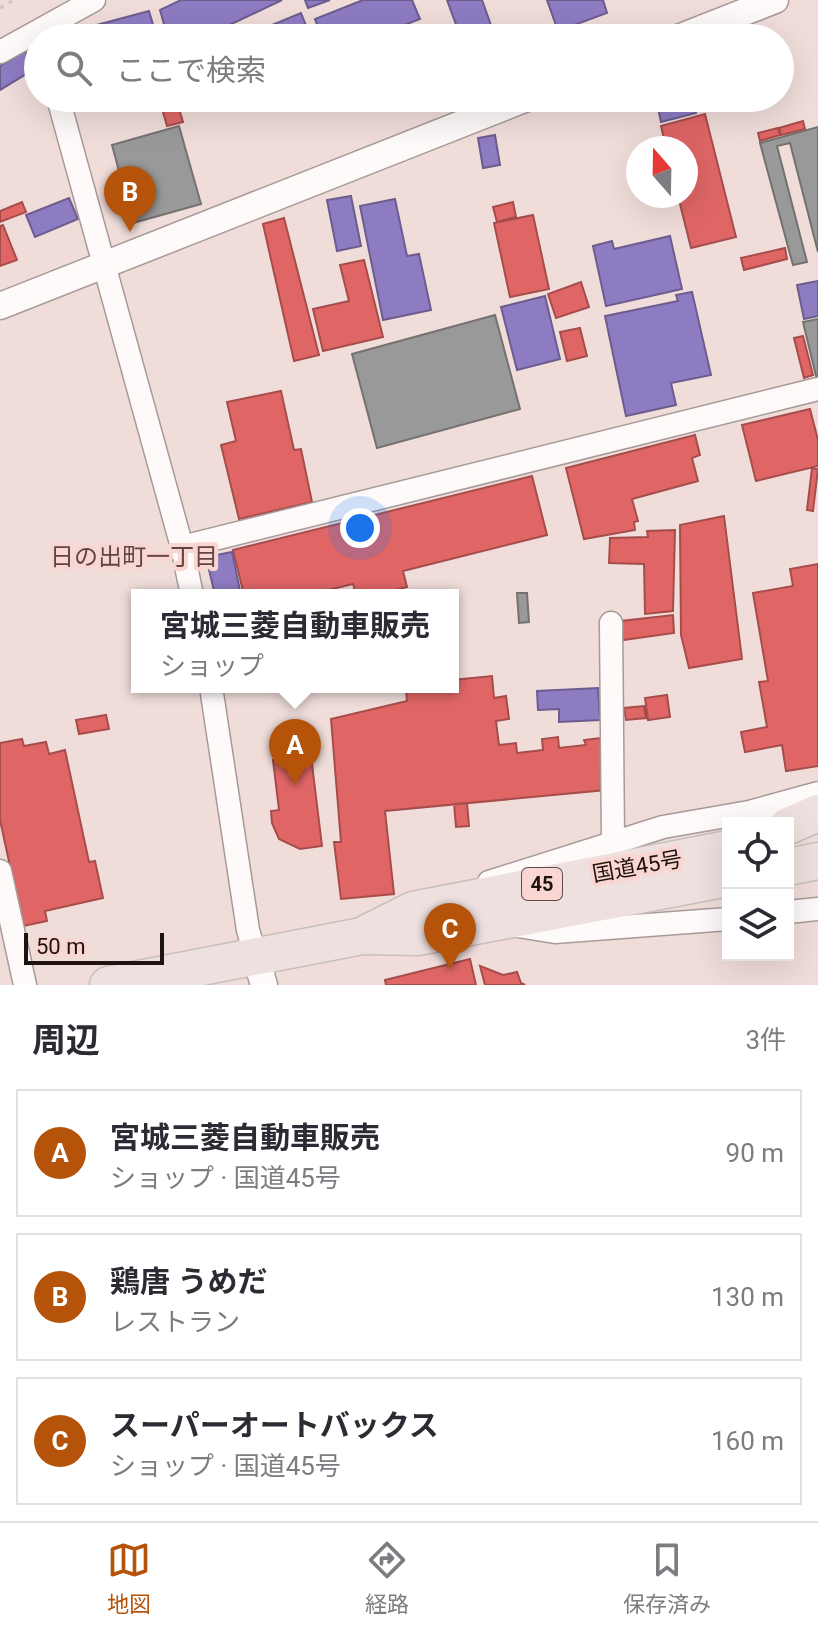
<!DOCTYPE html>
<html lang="ja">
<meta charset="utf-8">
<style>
:root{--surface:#fff;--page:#f7f7f7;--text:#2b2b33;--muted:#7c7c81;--line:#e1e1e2;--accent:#b45309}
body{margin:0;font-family:Roboto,"Noto Sans JP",sans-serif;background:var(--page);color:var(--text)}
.controls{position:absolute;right:24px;bottom:24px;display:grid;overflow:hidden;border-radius:0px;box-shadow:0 8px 32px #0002}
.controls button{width:72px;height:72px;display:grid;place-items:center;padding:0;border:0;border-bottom:2px solid var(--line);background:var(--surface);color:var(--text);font:40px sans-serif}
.compass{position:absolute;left:626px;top:136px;width:72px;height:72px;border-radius:50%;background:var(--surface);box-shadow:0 8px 32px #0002;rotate:340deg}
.scale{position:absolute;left:24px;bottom:20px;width:140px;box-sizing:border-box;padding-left:8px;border:4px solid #1f1311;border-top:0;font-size:22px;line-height:28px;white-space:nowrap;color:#1f1311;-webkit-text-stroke:6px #f9d6d1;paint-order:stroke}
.you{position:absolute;left:360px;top:528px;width:28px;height:28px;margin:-20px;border:6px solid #fff;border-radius:50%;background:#1a73e8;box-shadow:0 0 0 12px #1a73e833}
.badge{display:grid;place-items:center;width:52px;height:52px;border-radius:50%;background:var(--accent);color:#fff;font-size:26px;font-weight:700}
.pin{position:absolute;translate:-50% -66px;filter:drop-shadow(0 2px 4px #0008)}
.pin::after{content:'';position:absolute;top:42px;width:28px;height:24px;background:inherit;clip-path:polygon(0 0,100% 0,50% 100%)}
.popup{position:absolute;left:131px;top:589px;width:328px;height:104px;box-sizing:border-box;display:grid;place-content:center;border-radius:0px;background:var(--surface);filter:drop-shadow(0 2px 6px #0005);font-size:26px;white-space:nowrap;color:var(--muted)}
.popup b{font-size:30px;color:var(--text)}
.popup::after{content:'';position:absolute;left:50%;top:100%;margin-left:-16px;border:16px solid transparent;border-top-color:var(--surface)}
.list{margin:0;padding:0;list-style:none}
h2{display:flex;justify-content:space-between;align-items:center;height:104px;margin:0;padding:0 32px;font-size:34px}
h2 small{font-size:26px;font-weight:400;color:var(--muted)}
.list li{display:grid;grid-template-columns:52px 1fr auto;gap:24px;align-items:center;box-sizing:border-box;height:128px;margin:0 16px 16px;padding:0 16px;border:2px solid var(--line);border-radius:0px}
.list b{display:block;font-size:30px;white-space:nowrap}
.list p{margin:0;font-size:26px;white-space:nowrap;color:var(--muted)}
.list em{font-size:26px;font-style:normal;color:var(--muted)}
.icon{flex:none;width:44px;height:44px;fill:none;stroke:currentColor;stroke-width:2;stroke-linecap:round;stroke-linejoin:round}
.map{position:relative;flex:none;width:818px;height:985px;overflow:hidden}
.search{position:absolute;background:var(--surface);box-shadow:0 8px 32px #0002;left:24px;right:24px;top:24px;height:88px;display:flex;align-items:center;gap:20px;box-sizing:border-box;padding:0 28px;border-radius:44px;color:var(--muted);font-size:30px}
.sheet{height:536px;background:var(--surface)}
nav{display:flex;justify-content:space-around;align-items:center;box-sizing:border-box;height:112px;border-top:2px solid var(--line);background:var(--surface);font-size:22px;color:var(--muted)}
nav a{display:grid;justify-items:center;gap:4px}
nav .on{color:var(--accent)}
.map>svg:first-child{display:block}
.shops{fill:#e06666;stroke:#a64d4c;stroke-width:2}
.offices{fill:#8e7cc3;stroke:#6d5c8e;stroke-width:2}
.industry{fill:#999;stroke:#747170;stroke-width:2}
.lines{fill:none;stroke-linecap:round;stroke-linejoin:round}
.minor-casing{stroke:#a89a98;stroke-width:25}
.tertiary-casing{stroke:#a89a98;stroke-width:29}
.trunk-casing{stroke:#c8bfbd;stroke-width:39}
.path{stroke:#cac3c2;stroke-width:3;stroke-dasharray:4 6;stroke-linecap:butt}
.minor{stroke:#fdfaf9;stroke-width:22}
.tertiary{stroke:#fdfaf9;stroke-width:26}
.trunk{stroke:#eee0de;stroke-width:36}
.labels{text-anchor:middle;stroke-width:8;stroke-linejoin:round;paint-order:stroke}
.shield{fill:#f9d6d1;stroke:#604e4b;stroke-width:2}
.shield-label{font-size:20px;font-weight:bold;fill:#1f1311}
.street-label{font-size:22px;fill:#1f1311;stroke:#f9d6d1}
.neighbourhood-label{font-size:24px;fill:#614541;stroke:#f9d6d1}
</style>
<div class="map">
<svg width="818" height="985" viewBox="0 0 818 985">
<rect width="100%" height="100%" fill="#f0ddda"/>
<path class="shops" d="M159,98H176L183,122L167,126Z
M705,114L736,237L691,248L678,196H686V148H666L661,126Z
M803,121L805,129L781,135L779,128Z
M778,128L780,135L760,141L758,133Z
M22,202L26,212L0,222V211Z
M513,202L516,217L497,222L493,207Z
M533,215L549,289L510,297L494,223Z
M284,218L319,355L294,361L263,224Z
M3,225L17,260L0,266V226Z
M785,248L787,259L744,270L741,258Z
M364,260L383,337L323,351L313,309L349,301L340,265Z
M581,282L589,307L556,318L548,294Z
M580,328L587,356L567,361L560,332Z
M803,336L813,375L804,378L794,338Z
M281,391L294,450L301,449L312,502L239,519L221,445L236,441L227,402Z
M810,409L818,440V466L756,481L742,425Z
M695,435L700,455L692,458L698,481L632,499L638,521L634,522L635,530L584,539L566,468Z
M812,468L818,469L813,511L807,510Z
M532,476L547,535L403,571L407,587L377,595H356L353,584L308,595H244L233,550Z
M724,516L742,659L689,668L681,635L680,525Z
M675,530L673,611L645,614L644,564L609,563L610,538L648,537L647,531Z
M818,564V766L786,771L782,745L745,752L741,732L767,727L759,682L768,681L753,593L793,586L790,569Z
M673,615L674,633L623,640L621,621Z
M492,676L494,698L506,696L509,719L496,721L499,745L516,743L517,753L543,750L542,739L558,737L559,748L586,745L584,740L600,738L606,790L385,811L394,894L341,899L334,842H341L331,719L407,701L406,691L453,687V680Z
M667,695L670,717L648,720L645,698Z
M644,706L646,718L626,720L624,708Z
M106,715L109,729L79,734L76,720Z
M22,739L24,746L46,742L49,754L65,750L89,862L95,861L103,898L45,911L47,921L23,926L0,820V743Z
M311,756L322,846L300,849L279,839L272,823L271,811L279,810L273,760Z
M467,803L469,826L456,827L454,804Z
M470,959L476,985H386L385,980Z
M480,966L503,975L517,972L521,983L525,985H485Z"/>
<path class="offices" d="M181,0H282L202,38H168L160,10Z
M305,0H330L308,8Z
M363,0H412L420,19L371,38H322L315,19Z
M447,0H482L492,28L497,26L502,38H461Z
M547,0H603L607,13L558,31Z
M149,11L157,38H64L63,34Z
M301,13L311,38H240Z
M25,51L36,68L0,90V66Z
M188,98H221L193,110Z
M656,98H692L696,113L661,122Z
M495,135L500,165L483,168L478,138Z
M351,196L361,246L337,251L327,200Z
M69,198L78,219L35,237L26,215Z
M395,199L407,256L419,254L431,310L383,320L360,206Z
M670,236L682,289L606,306L593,246L612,241L614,249Z
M818,281V316L804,319L797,285Z
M692,292L711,375L671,383L676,405L626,416L605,316L678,301L676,295Z
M545,296L560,359L517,370L501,307Z
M232,552L241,595H215L206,557Z
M598,688L600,720L559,722V709L538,710L537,691Z"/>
<path class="industry" d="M179,126L201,204L133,223L112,145Z
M818,127V252L790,143L777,146L807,262L793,265L760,143Z
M495,315L520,409L377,448L352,354Z
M818,319V376H816L803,322Z
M517,593H527L529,622L519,623Z"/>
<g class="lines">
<defs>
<path id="minor" d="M0,52L94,0
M58,98L182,547L192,595
M182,547L818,389
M611,623L613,841
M211,687L248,930L256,958
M0,871L25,985
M489,882L663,827L749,812L818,793
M788,912L818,909
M518,926L555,932L728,919"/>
<path id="tertiary" d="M678,38L775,0
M0,306L527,98
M256,958L264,985"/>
<path id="trunk" d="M788,826L818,813
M788,867L818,861
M367,933L413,910L728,849
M108,985L362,936L418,937L728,878"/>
</defs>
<use href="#minor" class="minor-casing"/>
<use href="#tertiary" class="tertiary-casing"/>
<use href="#trunk" class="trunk-casing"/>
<path class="path" d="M0,8L14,0"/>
<use href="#minor" class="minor"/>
<use href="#tertiary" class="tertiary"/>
<use href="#trunk" class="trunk"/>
</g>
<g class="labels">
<rect class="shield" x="522" y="868" width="40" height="32" rx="6"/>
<g class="shield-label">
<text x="542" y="891">45</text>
</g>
<g class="street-label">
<text transform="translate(637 866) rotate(-10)" y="8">国道45号</text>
</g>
<g class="neighbourhood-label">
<text x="134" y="565">日の出町一丁目</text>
</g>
</g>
</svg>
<div class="controls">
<button><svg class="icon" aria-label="locate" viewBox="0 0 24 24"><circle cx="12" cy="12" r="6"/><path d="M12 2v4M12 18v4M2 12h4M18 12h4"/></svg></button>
<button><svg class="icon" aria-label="layers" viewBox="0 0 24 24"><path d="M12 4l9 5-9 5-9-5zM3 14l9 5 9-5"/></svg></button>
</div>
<svg class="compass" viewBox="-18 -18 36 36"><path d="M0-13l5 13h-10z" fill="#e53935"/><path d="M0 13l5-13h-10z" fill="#7c7c81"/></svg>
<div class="scale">50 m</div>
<div class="you"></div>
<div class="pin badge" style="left:295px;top:785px">A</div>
<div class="popup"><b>宮城三菱自動車販売</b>ショップ</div>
<div class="pin badge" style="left:130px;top:232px">B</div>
<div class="pin badge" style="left:450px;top:969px">C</div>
<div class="search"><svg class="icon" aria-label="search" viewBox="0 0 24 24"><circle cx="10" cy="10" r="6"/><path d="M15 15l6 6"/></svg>ここで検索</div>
</div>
<section class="sheet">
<h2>周辺<small>3件</small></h2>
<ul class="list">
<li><span class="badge">A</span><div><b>宮城三菱自動車販売</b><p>ショップ · 国道45号</p></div><em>90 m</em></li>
<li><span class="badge">B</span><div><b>鶏唐 うめだ</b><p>レストラン</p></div><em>130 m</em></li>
<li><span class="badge">C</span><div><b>スーパーオートバックス</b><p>ショップ · 国道45号</p></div><em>160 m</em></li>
</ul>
</section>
<nav>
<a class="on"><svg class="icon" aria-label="map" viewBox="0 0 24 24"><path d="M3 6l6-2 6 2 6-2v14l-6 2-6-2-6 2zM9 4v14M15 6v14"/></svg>地図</a>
<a><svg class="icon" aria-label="directions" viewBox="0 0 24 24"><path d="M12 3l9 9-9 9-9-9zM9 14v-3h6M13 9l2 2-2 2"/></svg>経路</a>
<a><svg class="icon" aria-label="saved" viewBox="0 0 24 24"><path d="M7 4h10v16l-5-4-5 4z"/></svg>保存済み</a>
</nav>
